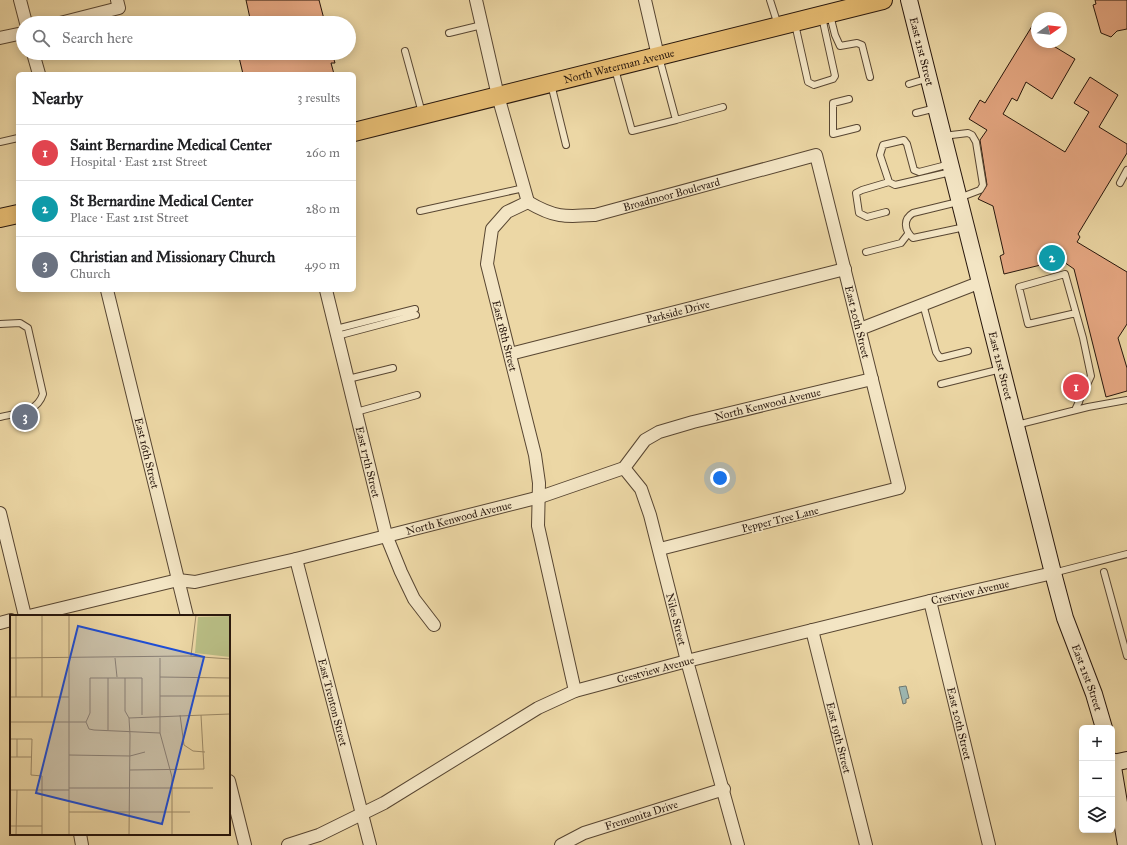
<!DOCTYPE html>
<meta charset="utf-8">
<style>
:root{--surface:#fff;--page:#f6f6f6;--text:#202124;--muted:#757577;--line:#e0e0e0;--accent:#d93025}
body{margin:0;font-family:"IM FELL Great Primer",serif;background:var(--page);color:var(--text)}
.controls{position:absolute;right:12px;bottom:12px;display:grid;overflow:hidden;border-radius:6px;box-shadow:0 2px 10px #0003}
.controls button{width:36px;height:36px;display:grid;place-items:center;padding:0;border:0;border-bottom:1px solid var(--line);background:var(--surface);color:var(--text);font:20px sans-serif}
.compass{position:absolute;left:1031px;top:12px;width:36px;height:36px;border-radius:50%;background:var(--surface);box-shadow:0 2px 10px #0003;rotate:76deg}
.you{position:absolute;left:720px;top:478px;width:14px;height:14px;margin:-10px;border:3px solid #fff;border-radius:50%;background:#1a73e8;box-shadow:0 0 0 6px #1a73e833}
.badge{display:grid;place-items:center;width:26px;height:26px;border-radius:50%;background:var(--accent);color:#fff;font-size:13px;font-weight:700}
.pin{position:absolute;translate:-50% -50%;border:2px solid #fff;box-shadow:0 1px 4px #0006}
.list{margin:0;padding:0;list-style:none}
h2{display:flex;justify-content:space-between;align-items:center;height:52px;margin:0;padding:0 16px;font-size:17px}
h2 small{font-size:13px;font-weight:400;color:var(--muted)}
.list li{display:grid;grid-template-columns:26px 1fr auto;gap:12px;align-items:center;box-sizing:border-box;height:56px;padding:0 16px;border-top:1px solid var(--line)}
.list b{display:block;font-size:15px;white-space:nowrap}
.list p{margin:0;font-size:13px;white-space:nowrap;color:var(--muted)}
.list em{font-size:13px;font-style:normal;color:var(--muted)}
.icon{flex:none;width:22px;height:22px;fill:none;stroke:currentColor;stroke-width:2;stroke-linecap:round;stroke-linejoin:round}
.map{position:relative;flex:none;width:1127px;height:845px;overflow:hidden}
.search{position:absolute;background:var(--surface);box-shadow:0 2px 10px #0003;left:16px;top:16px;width:340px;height:44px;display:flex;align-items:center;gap:10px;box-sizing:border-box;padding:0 14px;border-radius:22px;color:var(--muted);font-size:15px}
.panel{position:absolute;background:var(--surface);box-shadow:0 2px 10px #0003;left:16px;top:72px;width:340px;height:220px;border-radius:6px}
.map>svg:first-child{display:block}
.water{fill:#9db7b2;stroke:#6e7770}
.building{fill:#e6a883;stroke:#27160c}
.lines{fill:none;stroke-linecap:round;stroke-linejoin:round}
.lane-casing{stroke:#584632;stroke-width:8}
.street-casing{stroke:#584632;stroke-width:14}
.secondary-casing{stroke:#27160c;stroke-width:18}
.primary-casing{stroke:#27160c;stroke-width:20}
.lane{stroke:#f3e5c4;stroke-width:6}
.street{stroke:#f3e5c4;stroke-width:12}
.secondary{stroke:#f3e5c4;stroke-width:16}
.primary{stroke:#e6bc72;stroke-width:18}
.labels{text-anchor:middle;stroke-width:3;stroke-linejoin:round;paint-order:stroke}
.street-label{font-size:11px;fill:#27160c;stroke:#f3e5c4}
.inset-road{fill:none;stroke:#9d8a68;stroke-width:1}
.view{fill:#1d4ed8;fill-opacity:0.15;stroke:#1d4ed8;stroke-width:2}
.inset-edge{fill:none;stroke:#27160c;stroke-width:2}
</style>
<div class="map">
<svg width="1127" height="845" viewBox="0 0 1127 845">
<rect width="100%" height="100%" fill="#ecd7a5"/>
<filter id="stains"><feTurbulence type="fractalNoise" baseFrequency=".005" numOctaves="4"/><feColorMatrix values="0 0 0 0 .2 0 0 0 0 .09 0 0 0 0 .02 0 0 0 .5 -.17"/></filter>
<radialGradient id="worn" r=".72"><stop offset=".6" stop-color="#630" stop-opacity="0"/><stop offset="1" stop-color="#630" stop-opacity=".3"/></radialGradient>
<path class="water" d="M906,686L909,698L906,699V703L903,704L899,687Z"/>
<path class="building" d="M246,0H319L325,23H251Z
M1095,0H1127V29L1117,31L1111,37L1101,33L1093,5L1096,4Z
M1037,18V42H1047L1075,59L1052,99L1026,82L1017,101L1012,98L1003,114L1065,152L1089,112L1074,103L1090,77L1118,95L1099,127L1127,144V153L1078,234L1080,237L1077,242L1127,272V324L1118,338L1127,368V391L1106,397L1074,269L1061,260L1004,274L1000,256L1004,254L993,206L978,199L987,185L980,140L987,130L969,119L980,100L985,103Z
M238,53H332L335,63H331L334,74H243Z"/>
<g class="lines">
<defs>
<path id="lane" d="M770,0L778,25
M830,15L835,35L840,46L857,43L862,45L870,77
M795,24L808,82L814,85L833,79L835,76L822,17
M449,33L482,25
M405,51L422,113
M659,57L676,120L723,107
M615,69L632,131L676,120
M551,84L566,145
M909,84L929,78
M849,99L833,103V134L857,128
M916,113L936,108
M943,136L968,133L972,135L976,142L983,185L980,190L959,198
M0,142L18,138
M950,164L919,172L914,170L907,144L904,140L883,145L880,155L889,182L895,185L951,172
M1120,183L1127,170
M958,202L913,213C903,219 904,230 913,238L965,227
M420,211L524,188
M886,212L867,217L859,213L856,193L862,190L889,182
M866,252L901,243L908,234
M923,304L936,352L940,358L968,351
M0,324L20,323L28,328L43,394C37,413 17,413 0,417
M336,329L415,309
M337,336L416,315
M348,379L393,368
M941,384L1001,369
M1072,393L1079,402
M1075,410L1091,376L1083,338L1065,274L1019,287L1028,324L1076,313
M356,412L417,395
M1016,425L1088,407L1127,400
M1104,572L1127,656
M1053,573L1127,554"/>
<g id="street">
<path d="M20,0L26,23"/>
<path id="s1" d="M476,0L498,96L528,202L507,212L492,229L487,264L535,455L539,483L538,526L575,691"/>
<path d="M645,0L658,56"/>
<path d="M60,23L119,8L117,0"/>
<path d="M0,38L23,33"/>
<path d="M33,53L39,74"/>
<path id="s2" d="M528,202C555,218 565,217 595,215L816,155L899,488L660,549"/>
<path id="s3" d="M107,290L187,616"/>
<path id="s4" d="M326,290L386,535L401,572L414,599L434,625"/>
<path d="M860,329L981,282"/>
<path id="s5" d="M510,354L845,269"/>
<path id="s6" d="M624,468L641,489L650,515L687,661L738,845"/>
<path d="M0,513L25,616"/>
<path id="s7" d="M296,559L370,845"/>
<path id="s8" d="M930,601L989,845"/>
<path id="s9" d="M29,616L178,580L195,582L296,559L540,497L624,468L645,440L659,432L693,422L872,379"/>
<path d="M0,623L11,620"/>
<path id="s10" d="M812,630L866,845"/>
<path d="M229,781L245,845"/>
<path d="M80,834L82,845"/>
<path id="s11" d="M288,845L319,835L384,803L538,708L575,691L687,661L930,601L1053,573"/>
<path id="s12" d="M561,845L584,833L724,789"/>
</g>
<g id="secondary">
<path id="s13" d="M909,0L1053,573L1065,618L1094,694L1104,728"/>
<path d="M1112,761L1126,845"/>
<path d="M1113,763L1127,760"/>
</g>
<g id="primary">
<path id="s14" d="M354,132L883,0"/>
<path d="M0,218L18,214"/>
</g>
</defs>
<use href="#lane" class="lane-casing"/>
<use href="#street" class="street-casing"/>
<use href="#secondary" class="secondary-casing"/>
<use href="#primary" class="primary-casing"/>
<use href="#lane" class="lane"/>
<use href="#street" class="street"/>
<use href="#secondary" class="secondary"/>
<use href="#primary" class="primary"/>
</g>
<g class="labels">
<g class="street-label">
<text dy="4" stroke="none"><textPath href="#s13" startOffset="53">East 21st Street</textPath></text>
<text dy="4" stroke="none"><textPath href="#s14" startOffset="273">North Waterman Avenue</textPath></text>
<text dy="4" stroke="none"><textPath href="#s2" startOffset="149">Broadmoor Boulevard</textPath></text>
<text dy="4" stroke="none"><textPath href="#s5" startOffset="173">Parkside Drive</textPath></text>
<text dy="4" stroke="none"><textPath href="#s2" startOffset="471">East 20th Street</textPath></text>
<text dy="4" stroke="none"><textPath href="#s1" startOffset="364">East 18th Street</textPath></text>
<text dy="4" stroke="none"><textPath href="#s13" startOffset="377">East 21st Street</textPath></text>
<text dy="4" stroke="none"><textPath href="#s9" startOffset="778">North Kenwood Avenue</textPath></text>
<text dy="4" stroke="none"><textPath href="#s3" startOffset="168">East 16th Street</textPath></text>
<text dy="4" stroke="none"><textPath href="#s4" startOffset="177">East 17th Street</textPath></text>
<text dy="4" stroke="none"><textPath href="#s9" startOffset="442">North Kenwood Avenue</textPath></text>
<text transform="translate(780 519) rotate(-14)" y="4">Pepper Tree Lane</text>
<text dy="4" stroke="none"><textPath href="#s11" startOffset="734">Crestview Avenue</textPath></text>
<text dy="4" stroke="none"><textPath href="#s6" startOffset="162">Niles Street</textPath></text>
<text dy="4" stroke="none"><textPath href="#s11" startOffset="410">Crestview Avenue</textPath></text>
<text dy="4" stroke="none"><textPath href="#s13" startOffset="701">East 21st Street</textPath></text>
<text dy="4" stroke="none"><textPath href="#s7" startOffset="148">East Trenton Street</textPath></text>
<text dy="4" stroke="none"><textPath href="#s8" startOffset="126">East 20th Street</textPath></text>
<text dy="4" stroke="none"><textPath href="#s10" startOffset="111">East 19th Street</textPath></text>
<text dy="4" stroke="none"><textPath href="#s12" startOffset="86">Fremonita Drive</textPath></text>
</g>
</g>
<g transform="translate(10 615)">
<rect width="220" height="220" fill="#ecd7a5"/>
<path d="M220,1V42L185,38L188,2Z" fill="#b9be85"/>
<path class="inset-road" d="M6,0V82M181,41L186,0M0,43L178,41L220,44M105,43L107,62M150,43V118L162,162V220M150,62L220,63M98,63V115M115,63V96L119,103L120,120L119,220M150,81H220M0,82H59M32,82V0M170,100L174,130L183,136L195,137M119,103L220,99M0,107H76L79,114L84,115L150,118M76,107L80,98V63H132V100M0,124H7V142M7,124H22L21,160L32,161V220M59,140L120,141L135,137M0,142H21M120,155L194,154L191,100M59,173H203M0,175H59M59,197H180M0,211H32M6,220L7,175M59,220V0"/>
<path class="view" d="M68,11L194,42L152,209L26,178Z"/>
<rect width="220" height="220" class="inset-edge"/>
</g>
<rect width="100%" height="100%" filter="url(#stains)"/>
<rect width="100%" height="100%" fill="url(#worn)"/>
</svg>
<div class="controls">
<button>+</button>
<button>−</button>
<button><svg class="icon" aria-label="layers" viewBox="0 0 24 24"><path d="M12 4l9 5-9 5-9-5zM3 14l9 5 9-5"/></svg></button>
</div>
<svg class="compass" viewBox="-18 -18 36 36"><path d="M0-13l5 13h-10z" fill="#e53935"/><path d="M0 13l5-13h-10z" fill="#757577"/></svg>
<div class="you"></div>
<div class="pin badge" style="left:1076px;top:387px;background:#e0444e">1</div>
<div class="pin badge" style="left:1052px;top:258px;background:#0f9aa8">2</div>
<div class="pin badge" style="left:25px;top:417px;background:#6b7280">3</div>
<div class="search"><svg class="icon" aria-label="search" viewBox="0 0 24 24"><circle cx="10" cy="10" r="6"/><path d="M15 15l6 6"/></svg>Search here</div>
<section class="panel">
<h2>Nearby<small>3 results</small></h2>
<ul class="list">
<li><span class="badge" style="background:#e0444e">1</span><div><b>Saint Bernardine Medical Center</b><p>Hospital · East 21st Street</p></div><em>260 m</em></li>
<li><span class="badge" style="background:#0f9aa8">2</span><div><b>St Bernardine Medical Center</b><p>Place · East 21st Street</p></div><em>280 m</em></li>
<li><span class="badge" style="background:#6b7280">3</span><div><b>Christian and Missionary Church</b><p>Church</p></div><em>490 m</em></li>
</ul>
</section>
</div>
